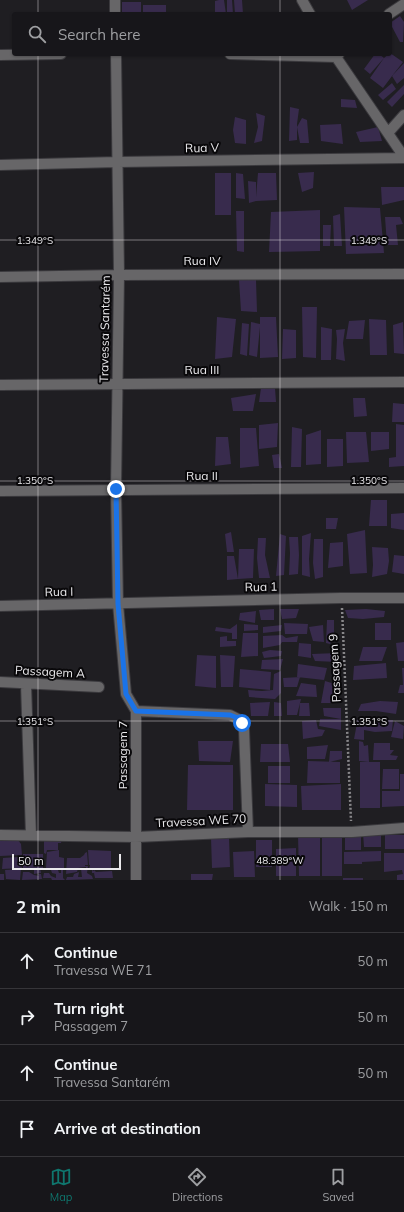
<!DOCTYPE html>
<meta charset="utf-8">
<style>
:root{--surface:#17161a;--page:#201f23;--text:#f1f3f6;--muted:#9e9fa2;--line:#363539;--accent:#0f766e}
body{margin:0;font-family:Mulish,sans-serif;background:var(--page);color:var(--text)}
.scale{position:absolute;left:12px;bottom:10px;width:109px;box-sizing:border-box;padding-left:4px;border:2px solid #eae9ec;border-top:0;font-size:11px;line-height:14px;white-space:nowrap;color:#eae9ec;-webkit-text-stroke:3px #09080a;paint-order:stroke}
.stop{position:absolute;width:12px;height:12px;margin:-9px;border:3px solid #1a73e8;border-radius:50%;background:#fff}
.stop.end{background:#1a73e8;border-color:#fff;box-shadow:0 1px 4px #0008}
.list{margin:0;padding:0;list-style:none}
h2{display:flex;justify-content:space-between;align-items:center;height:52px;margin:0;padding:0 16px;font-size:17px}
h2 small{font-size:13px;font-weight:400;color:var(--muted)}
.list li{display:grid;grid-template-columns:26px 1fr auto;gap:12px;align-items:center;box-sizing:border-box;height:56px;padding:0 16px;border-top:1px solid var(--line)}
.list b{display:block;font-size:15px;white-space:nowrap}
.list p{margin:0;font-size:13px;white-space:nowrap;color:var(--muted)}
.list em{font-size:13px;font-style:normal;color:var(--muted)}
.icon{flex:none;width:22px;height:22px;fill:none;stroke:currentColor;stroke-width:2;stroke-linecap:round;stroke-linejoin:round}
.map{position:relative;flex:none;width:404px;height:880px;overflow:hidden}
.search{position:absolute;background:var(--surface);box-shadow:0 1px 3px #0004;left:12px;right:12px;top:12px;height:44px;display:flex;align-items:center;gap:10px;box-sizing:border-box;padding:0 14px;border-radius:4px;color:var(--muted);font-size:15px}
.sheet{height:276px;background:var(--surface)}
nav{display:flex;justify-content:space-around;align-items:center;box-sizing:border-box;height:56px;border-top:1px solid var(--line);background:var(--surface);font-size:11px;color:var(--muted)}
nav a{display:grid;justify-items:center;gap:2px}
nav .on{color:var(--accent)}
.map>svg:first-child{display:block}
.building{fill:#382b4d}
.lines{fill:none;stroke-linecap:round;stroke-linejoin:round}
.street-casing{stroke:#3b3a3e;stroke-width:12}
.path{stroke:#88878a;stroke-width:2.5;stroke-dasharray:2 2;stroke-linecap:butt}
.street{stroke:#676668;stroke-width:10}
.route{stroke:#1a73e8;stroke-width:5}
.ticks{fill:none;stroke:#eae9ec;stroke-width:1;stroke-opacity:0.45}
.labels{text-anchor:middle;stroke-width:4;stroke-linejoin:round;paint-order:stroke}
.street-label{font-size:12px;fill:#eae9ec;stroke:#09080a}
.ticks-label{font-size:10px;text-anchor:middle;fill:#eae9ec;stroke:#09080a;stroke-width:4;stroke-linejoin:round;paint-order:stroke}
</style>
<div class="map">
<svg width="404" height="880" viewBox="0 0 404 880">
<rect width="100%" height="100%" fill="#1f1e22"/>
<path class="building" d="M219,0H224L226,14H215V1Z
M227,0H232L233,14H227Z
M234,0H242L243,14H235Z
M347,0H368L352,10Z
M122,2H141V14H122Z
M143,5H166V14H143Z
M400,16L404,22L403,42H400L390,23Z
M390,53L403,62L392,76L404,63V78L397,84L392,76L383,88L370,78L384,58L370,74L364,69L375,54H379L384,58Z
M392,83L396,89L383,100L378,95Z
M404,85V94L392,107L387,102Z
M341,99L355,100L357,108L341,107Z
M290,107L299,109L297,124V140L289,141Z
M256,113L265,116L262,141L254,143L258,127Z
M235,117L246,120V144L235,143L233,130Z
M302,118L307,120L309,143H300L297,127Z
M341,124L343,144L321,141L320,125Z
M378,127L382,141L360,142L356,132Z
M314,172L313,188L302,192L298,173Z
M215,173H231V215H215Z
M236,173L243,174L245,199L236,198Z
M258,173H276L277,200L256,201L249,203L248,181L256,182V197Z
M381,187H404V200L382,205Z
M344,207L380,208L384,253L346,254Z
M320,210V251L269,252L271,212Z
M236,211H244V252L237,251Z
M340,214L342,246H334L333,216Z
M385,217H400L403,224L396,225L398,245H387Z
M323,225H331L330,246H323Z
M239,280H256L257,312L241,311Z
M302,307H317L316,358L303,357Z
M217,317L236,319L232,357L215,359Z
M260,317H276L278,357L260,358V327L257,357L249,355L251,322L260,324Z
M369,319L386,320L387,355H370Z
M365,320L363,339H346L349,321Z
M403,322L404,354L394,353L393,325Z
M242,323L249,324L247,356L240,354Z
M321,327L332,329L331,360H321Z
M283,329L296,330V358L282,359Z
M345,329L343,343L345,361L336,359L337,339L336,330Z
M261,388H275L276,402H259Z
M256,394L253,411H233L231,398Z
M353,398H365L367,416L354,417Z
M393,403L404,404V422H392Z
M278,423L277,447L259,449V425Z
M396,424L404,425V466L389,467V458L396,457Z
M292,427L302,429L301,467H291Z
M240,428H256L259,466L240,468Z
M321,430V464L306,465V435Z
M346,432H366L369,462L347,463Z
M371,432H389V449L371,451Z
M216,437H228L231,464L215,466Z
M327,439H343V466L327,467Z
M279,454L282,468H274L272,455Z
M371,500H387V526H369Z
M404,513V530L391,528V514Z
M326,518H338L336,529H326Z
M365,530L367,573L350,574L347,534Z
M231,532L234,552H227L225,534Z
M311,533L309,559L310,577L302,575V536Z
M280,534L286,536L284,575L276,576Z
M289,537H298L299,555L298,574L289,575L290,553Z
M258,538H266L265,555L270,578H259L257,558Z
M314,539H323V577L315,579L313,563Z
M343,542V566L328,568L330,543Z
M372,547L388,548L389,561L387,574L372,577L373,565Z
M239,549H254L253,578L238,579L227,580V556H234L238,579Z
M394,555L404,556V574L392,572Z
M274,609V620H261L259,610Z
M280,609H299L296,618L282,619Z
M366,609L385,611L384,617L363,619L348,618L345,610Z
M256,611L255,623L239,620L240,613Z
M327,620H334V634L330,644L326,643Z
M284,623L308,624L307,634H285Z
M375,623H391V640H375Z
M237,624V639H232V633L215,631L216,627L230,629Z
M244,624L258,625V630L244,631Z
M282,625L281,631L263,633V627Z
M323,625L324,642L313,641L309,627Z
M243,633H258V656L241,657Z
M282,635L286,638L298,636L297,642H282L280,645L263,648V636Z
M227,636V641H236V646L220,647V637Z
M404,642V661H398L396,643Z
M299,643L311,644V658L298,656Z
M363,647H387L382,661H359Z
M270,650L282,651L281,656L264,658L262,652Z
M337,653L338,662L315,661L312,654Z
M197,655L216,656V688L195,686Z
M220,655L235,656L233,687H221Z
M283,659L280,670L261,669L262,660Z
M386,663L387,678L353,680L354,666Z
M298,664L327,668L324,680L297,677Z
M402,668H404V693H398L400,685H403Z
M240,669L271,672L270,690L239,687Z
M281,671V693L275,699L249,697L248,690L262,691L273,690L274,674Z
M300,677L297,687H284L283,678Z
M325,681L335,684L334,703H321Z
M301,683L316,685L317,697L296,696Z
M301,699L300,703H309L310,716H299L300,703L297,715H287V701Z
M380,701L398,702L396,714L376,711H358L361,704Z
M270,702L268,716H251L250,703Z
M274,702L281,703L282,716H274Z
M323,708H341V719L324,716Z
M358,718L374,720H393L392,731L375,732L364,730V740L354,739Z
M320,719H341V730L319,726Z
M316,720L318,729L325,730L322,736L303,739L302,721Z
M395,721L404,726L403,739L391,737Z
M198,741H233L230,762L199,761Z
M359,741L363,742L364,746L368,745L369,762L359,761Z
M374,743H390V750H394L390,755L398,756L396,760H373Z
M261,744H288L290,762H260Z
M328,745L325,759H307V747Z
M330,751H342V759L329,762Z
M308,761L340,762V783H307Z
M360,762H380V808H360Z
M188,765H233V810H187Z
M268,766H290V783H268Z
M383,769H399V789H382Z
M400,774H404V806L382,807V791H400Z
M265,784L297,785V807L265,806Z
M341,784V810H302L301,786Z
M363,833H381V847H364Z
M298,835H320V876H299Z
M345,835H361V850H345Z
M385,835H404V849H385Z
M322,836H342V876H322Z
M229,837L230,867L212,868L211,838Z
M44,839H62L61,843H58V850H47L46,854L44,853Z
M18,840L21,844L22,855L0,856V841Z
M256,840H272V867H256Z
M296,848V876H276V849Z
M59,850V857L64,858V868H46L47,852Z
M88,850L111,851V870L89,869L90,865H89Z
M254,851L255,877H234L233,852Z
M381,851V861L362,862V864H344V852Z
M87,852L88,865H85V866H88L87,873L92,876L93,879L66,880L67,877H73L74,874L79,872L78,877H82L81,869H86V867L78,868L77,872L66,874L67,858H80L84,855L85,853Z
M384,853H404V880H397V875L403,874L402,870L384,872Z
M23,854H43V868H40L41,873L34,874V869L37,868L23,869Z
M18,857V860H21L22,868L2,869L3,858Z
M21,869L20,880L6,879L5,870Z
M51,870H58L59,873H61V870H63V878L65,880H52L51,878H43L44,873H49L51,876L56,878V874L52,873Z
M92,870L94,871V870L96,872L112,871L113,878H95L94,873H92Z
M23,872H29L34,875L39,876L38,874H41L42,879L22,880Z
M0,874H4V880H0Z
M191,874H213L212,880H191Z
M343,878H363V880H343Z"/>
<g class="lines">
<defs>
<path id="street" d="M115,0V14
M302,0L310,14
M389,14L404,4
M116,54L119,275L116,489L118,604L126,694L136,711V880
M230,54L336,57L339,54
M334,54L404,157
M0,55L61,54
M388,133L404,115
M0,165L117,162L404,158
M0,277L119,275L404,274
M0,385L404,382
M0,491L404,488
M0,606L341,598H404
M0,682L99,687
M26,684L31,835
M136,711L230,715L238,719L244,729L248,832
M0,835L136,837L248,832H352L404,828"/>
</defs>
<use href="#street" class="street-casing"/>
<path class="path" d="M342,608L351,821"/>
<use href="#street" class="street"/>
</g>
<g class="lines">
<path class="route" d="M116,489L118,604L126,694L136,711L230,715L238,718L242,723"/>
</g>
<path class="ticks" d="M38,0V14M280,0V14M38,54V880M280,54V880M0,240H404M0,481H404M0,721H404"/>
<g class="labels">
<g class="street-label">
<text transform="translate(202 148) rotate(-1)" y="4">Rua V</text>
<text x="202" y="265">Rua IV</text>
<text transform="translate(105 329) rotate(-89)" y="4">Travessa Santarém</text>
<text x="202" y="374">Rua III</text>
<text x="202" y="480">Rua II</text>
<text transform="translate(261 587) rotate(-1)" y="4">Rua 1</text>
<text transform="translate(59 592) rotate(-1)" y="4">Rua I</text>
<text transform="translate(335 668) rotate(-93)" y="4">Passagem 9</text>
<text transform="translate(50 672) rotate(3)" y="4">Passagem A</text>
<text transform="translate(123 755) rotate(-90)" y="4">Passagem 7</text>
<text transform="translate(201 821) rotate(-3)" y="4">Travessa WE 70</text>
</g>
</g>
<g class="ticks-label">
<text x="35" y="244">1.349°S</text>
<text x="369" y="244">1.349°S</text>
<text x="35" y="484">1.350°S</text>
<text x="369" y="484">1.350°S</text>
<text x="35" y="725">1.351°S</text>
<text x="369" y="725">1.351°S</text>
<text x="280" y="864">48.389°W</text>
</g>
</svg>
<div class="scale">50 m</div>
<div class="stop" style="left:242px;top:723px"></div>
<div class="stop end" style="left:116px;top:489px"></div>
<div class="search"><svg class="icon" aria-label="search" viewBox="0 0 24 24"><circle cx="10" cy="10" r="6"/><path d="M15 15l6 6"/></svg>Search here</div>
</div>
<section class="sheet">
<h2>2 min<small>Walk · 150 m</small></h2>
<ul class="list">
<li><svg class="icon" aria-label="ahead" viewBox="0 0 24 24"><path d="M12 20V5M6 11l6-6 6 6"/></svg><div><b>Continue</b><p>Travessa WE 71</p></div><em>50 m</em></li>
<li><svg class="icon" aria-label="right" viewBox="0 0 24 24"><path d="M7 20v-9h11M14 6l5 5-5 5"/></svg><div><b>Turn right</b><p>Passagem 7</p></div><em>50 m</em></li>
<li><svg class="icon" aria-label="ahead" viewBox="0 0 24 24"><path d="M12 20V5M6 11l6-6 6 6"/></svg><div><b>Continue</b><p>Travessa Santarém</p></div><em>50 m</em></li>
<li><svg class="icon" aria-label="arrive" viewBox="0 0 24 24"><path d="M6 21V4h12l-3 4 3 4H6"/></svg><div><b>Arrive at destination</b></div></li>
</ul>
</section>
<nav>
<a class="on"><svg class="icon" aria-label="map" viewBox="0 0 24 24"><path d="M3 6l6-2 6 2 6-2v14l-6 2-6-2-6 2zM9 4v14M15 6v14"/></svg>Map</a>
<a><svg class="icon" aria-label="directions" viewBox="0 0 24 24"><path d="M12 3l9 9-9 9-9-9zM9 14v-3h6M13 9l2 2-2 2"/></svg>Directions</a>
<a><svg class="icon" aria-label="saved" viewBox="0 0 24 24"><path d="M7 4h10v16l-5-4-5 4z"/></svg>Saved</a>
</nav>
